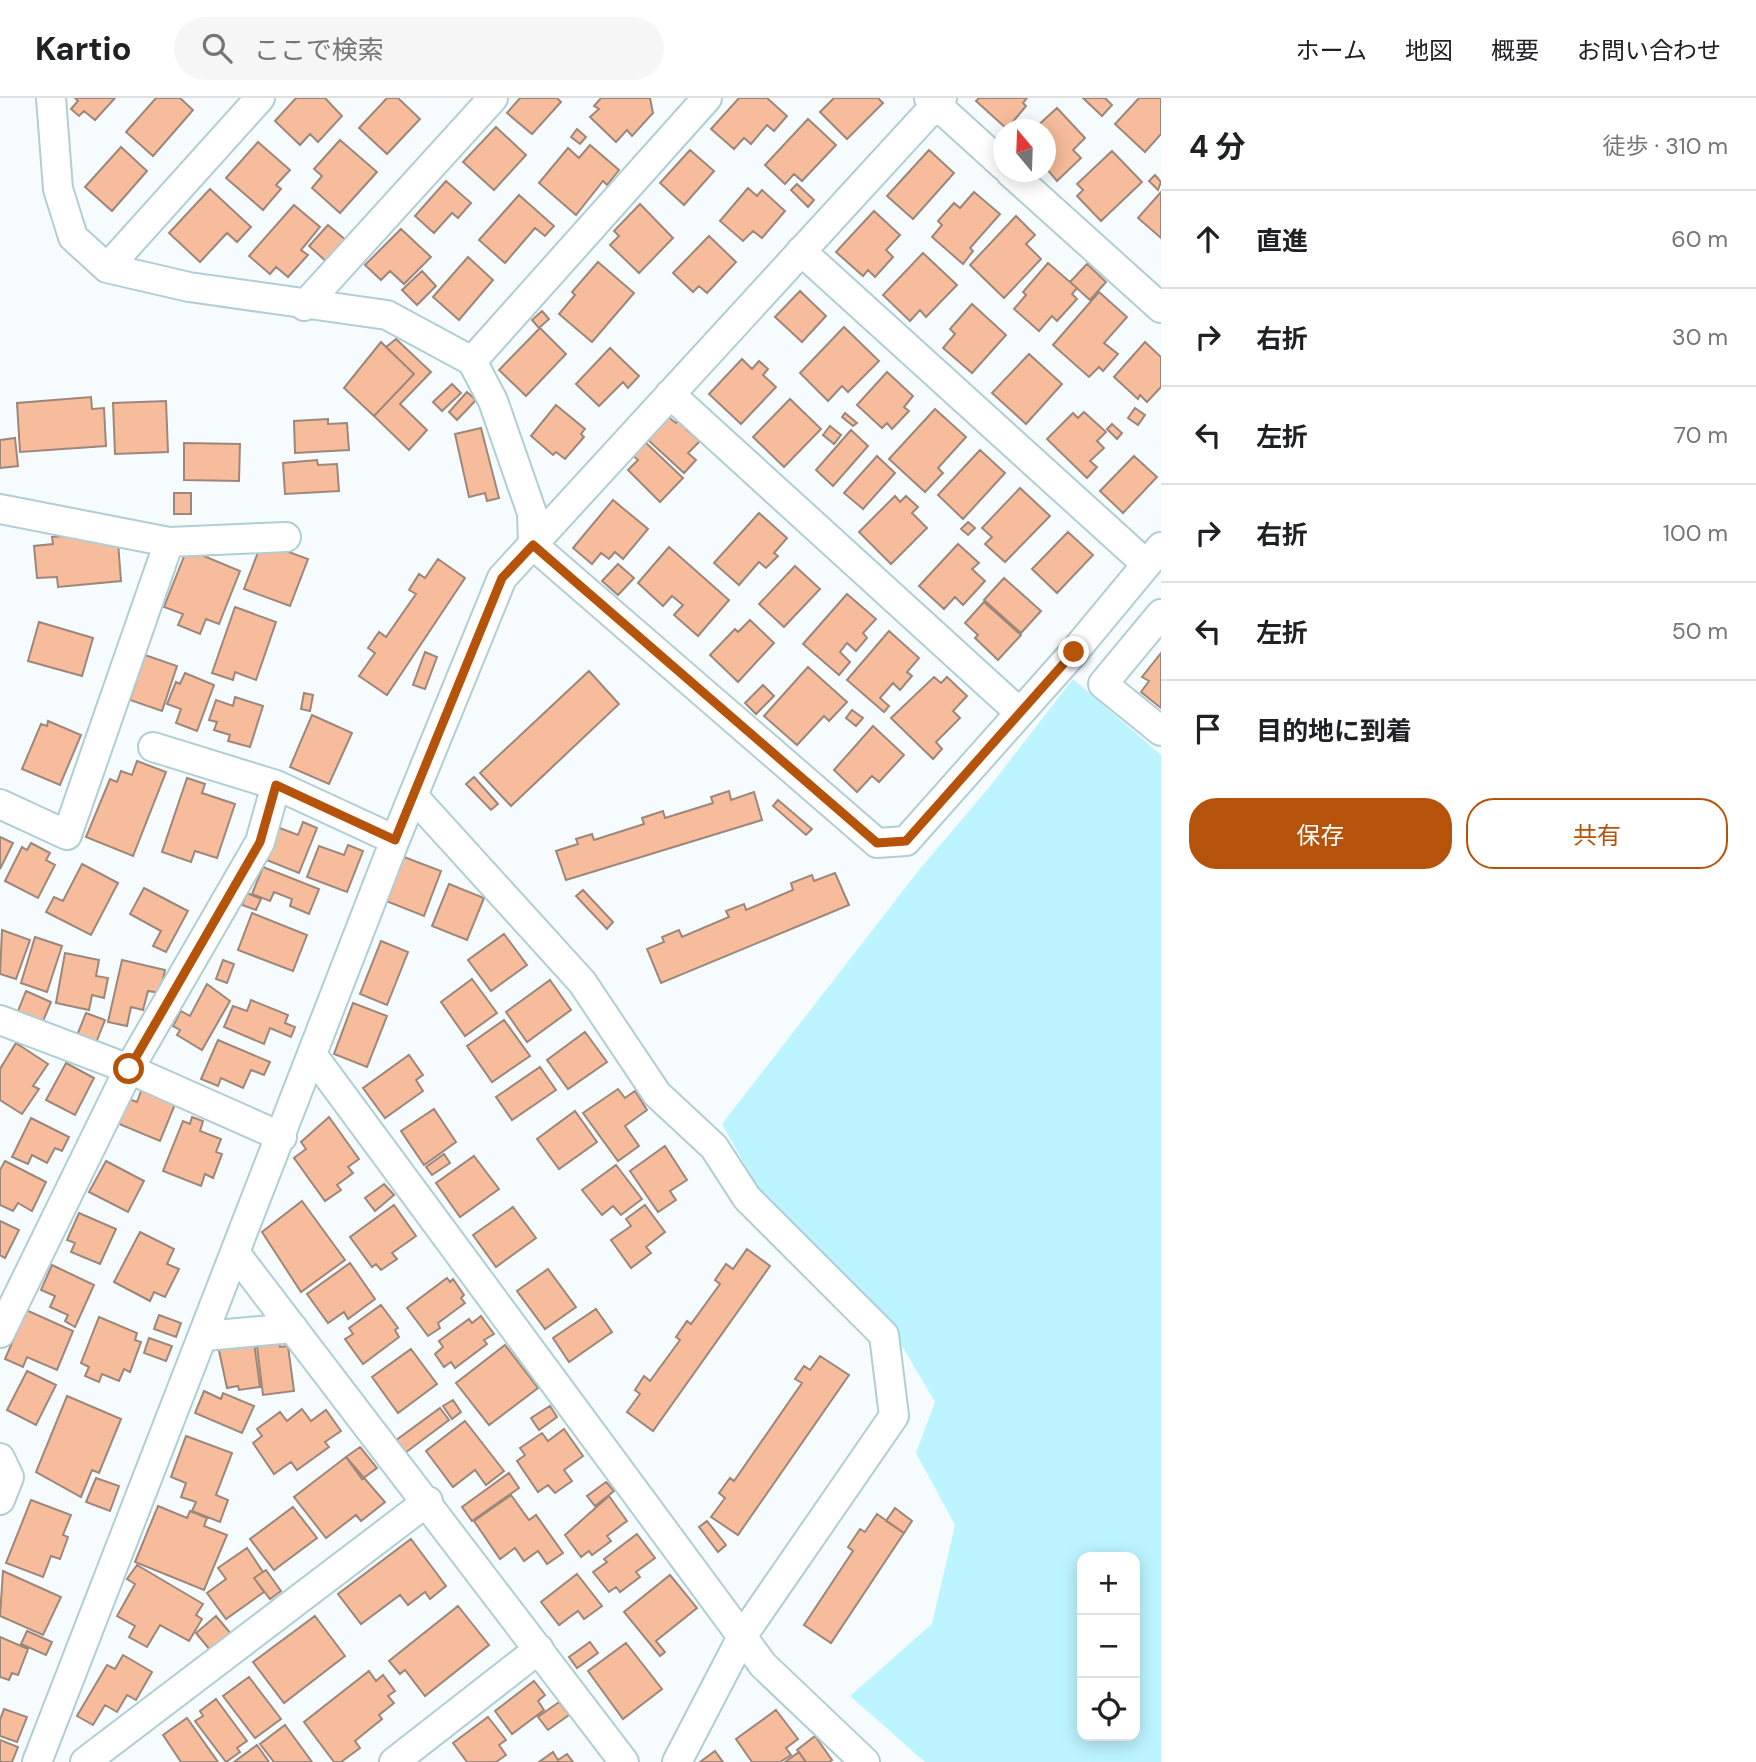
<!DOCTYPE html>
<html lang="ja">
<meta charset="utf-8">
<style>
:root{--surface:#fff;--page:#f6f6f6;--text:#202124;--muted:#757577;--line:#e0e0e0;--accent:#b45309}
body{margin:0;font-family:"DM Sans","Noto Sans JP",sans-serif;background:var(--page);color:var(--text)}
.controls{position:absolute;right:21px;bottom:21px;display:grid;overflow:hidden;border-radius:14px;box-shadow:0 4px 18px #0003}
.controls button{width:63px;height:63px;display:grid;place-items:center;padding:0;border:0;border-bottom:2px solid var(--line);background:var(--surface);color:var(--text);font:35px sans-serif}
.compass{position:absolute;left:993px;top:21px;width:63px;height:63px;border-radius:50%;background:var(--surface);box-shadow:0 4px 18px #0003;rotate:341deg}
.stop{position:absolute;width:21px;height:21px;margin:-16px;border:5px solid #b45309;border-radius:50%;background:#fff}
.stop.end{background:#b45309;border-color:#fff;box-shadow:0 2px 7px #0008}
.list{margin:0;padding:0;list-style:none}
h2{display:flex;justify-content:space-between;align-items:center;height:91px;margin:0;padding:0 28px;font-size:30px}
h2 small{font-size:23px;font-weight:400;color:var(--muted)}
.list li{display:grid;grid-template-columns:46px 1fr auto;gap:21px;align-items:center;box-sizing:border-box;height:98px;padding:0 28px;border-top:2px solid var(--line)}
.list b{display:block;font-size:26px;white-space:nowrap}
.list em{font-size:23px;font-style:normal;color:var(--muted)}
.actions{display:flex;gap:14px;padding:21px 28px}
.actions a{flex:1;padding:16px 0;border:2px solid var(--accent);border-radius:28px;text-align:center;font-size:24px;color:var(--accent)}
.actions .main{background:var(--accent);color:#fff}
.icon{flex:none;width:38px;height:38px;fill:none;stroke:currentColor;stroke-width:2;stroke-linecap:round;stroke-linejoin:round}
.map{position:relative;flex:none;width:1161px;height:1664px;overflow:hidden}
header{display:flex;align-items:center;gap:42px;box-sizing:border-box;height:98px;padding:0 35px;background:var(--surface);border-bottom:2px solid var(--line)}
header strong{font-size:33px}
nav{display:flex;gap:38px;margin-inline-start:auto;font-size:24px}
.search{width:490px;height:63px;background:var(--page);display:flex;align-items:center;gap:18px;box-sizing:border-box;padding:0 24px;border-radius:38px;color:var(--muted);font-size:26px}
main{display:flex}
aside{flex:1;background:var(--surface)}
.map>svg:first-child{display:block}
.green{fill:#bcf4ff;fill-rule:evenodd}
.building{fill:#f7bc9b;stroke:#9d877a;stroke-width:2}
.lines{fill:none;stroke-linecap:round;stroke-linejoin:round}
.street-casing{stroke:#b0ced4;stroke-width:32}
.street{stroke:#fff;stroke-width:28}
.route{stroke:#b45309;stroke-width:9}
</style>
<header>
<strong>Kartio</strong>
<div class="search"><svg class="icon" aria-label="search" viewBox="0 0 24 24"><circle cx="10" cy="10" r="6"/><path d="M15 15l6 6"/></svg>ここで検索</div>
<nav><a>ホーム</a><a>地図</a><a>概要</a><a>お問い合わせ</a></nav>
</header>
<main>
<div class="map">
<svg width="1161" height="1664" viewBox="0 0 1161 1664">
<rect width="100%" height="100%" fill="#f6fcfe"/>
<path class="green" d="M1073,581L1161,657V1664H925L850,1598L932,1526L955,1427L916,1355L935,1304L891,1229L757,1088L722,1026L919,772L987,692ZM1082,1459H1135V1638H1082Z"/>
<path class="building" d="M75,0H115L95,22L84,13L79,18L71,11L78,3Z
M156,0H180L193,12L153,58L126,34Z
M296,0H325L342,18L318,44L310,36L300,47L275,23Z
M387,0H398L420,21L387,56L359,30Z
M520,0H557L561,4L532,36L507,15Z
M601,0H650L653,15L632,38L627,32L616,44L590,19L599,11L594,8Z
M739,0H767L787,18L774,33L767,27L751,46L744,40L734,51L711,31Z
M834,0H878L883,5L847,41L820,14Z
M979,0H1027L1023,5L1026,8L1007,31L976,3Z
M1083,0H1105L1112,7L1102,18Z
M1139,0H1161V36L1145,54L1115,26Z
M1057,10L1085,40L1073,52L1081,60L1057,83L1046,70V32H1033Z
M808,21L836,47L802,83L794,76L785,86L765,67Z
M496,29L526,57L494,92L463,64Z
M577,31L586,39L580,46L571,39Z
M340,42L377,74L340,115L312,90L322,78L314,71Z
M258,44L290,72L276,87L281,91L263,112L226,80Z
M590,47L619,72L607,87L603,83L576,117L539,85L568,50L579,60Z
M121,49L147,73L112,113L85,89Z
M690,52L714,73L684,107L660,85Z
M929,52L954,75L913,121L887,98Z
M1112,53L1142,84L1101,123L1077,98L1083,92L1077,86Z
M1155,77L1161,84L1158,92L1149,83Z
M446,83L471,105L458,120L452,115L434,135L415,118Z
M797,86L814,102L808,109L791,92Z
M748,90L757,98L762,92L785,113L762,140L753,133L743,143L720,123Z
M210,91L251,129L237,144L227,135L200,164L169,135Z
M974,94L1000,116L970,150L973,153L963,166L932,139L942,127L938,123L954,105L960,110Z
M1161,94V140L1138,120Z
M519,97L554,128L545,138L535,130L505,165L479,142Z
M640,106L673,140L639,175L610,147L619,138L614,133Z
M294,107L320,129L301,152L308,157L288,179L276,169L270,176L249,158Z
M874,113L900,137L886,152L893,159L875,179L868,172L863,178L836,154Z
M1016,118L1035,137L1026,146L1041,161L1004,200L970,167Z
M328,127L347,143L328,165L309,148Z
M401,131L431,159L404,186L390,173L381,182L365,167Z
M709,138L736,164L707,195L699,188L693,194L673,175Z
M923,155L957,187L926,219L920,212L910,223L883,197Z
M468,159L493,182L459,222L433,199Z
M598,164L634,195L592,244L559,216L575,197L572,194Z
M1048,165L1077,190L1072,196L1077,201L1057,223L1052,218L1039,233L1014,211L1026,197L1023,194Z
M1087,166L1106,184L1090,202L1070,184Z
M422,173L436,188L417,207L402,192Z
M800,193L826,218L802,244L775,219Z
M1099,194L1127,219L1104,245L1118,256L1103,273L1099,269L1089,279L1053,247Z
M972,206L1006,237L972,275L943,250L955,236L950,231Z
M542,213L549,221L539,230L532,222Z
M844,229L879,263L848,294L842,288L828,303L800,275Z
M540,230L566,256L526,298L499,272Z
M396,241L431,274L400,306L427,332L409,352L374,318L414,276L386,249Z
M381,244L414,276L374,318L344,290Z
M1145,244L1161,259V289L1147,304L1140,297L1138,301L1114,279Z
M610,250L639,278L628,290L623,284L599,308L576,286Z
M1029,256L1062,286L1026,326L992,295Z
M742,261L752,271L759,263L768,271L763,277L776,289L741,326L709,296Z
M887,274L913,298L904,309L909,313L892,331L887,325L882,330L857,307Z
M452,286L461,295L442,313L433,304Z
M467,294L476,302L457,322L449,314Z
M91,299L92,311L104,310L106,348L20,354L17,305Z
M790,301L821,331L784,369L753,339Z
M166,303L168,354L115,356L113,305Z
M556,307L585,331L581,336L584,339L565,361L556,354L553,357L531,338Z
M1135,310L1145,317L1138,327L1128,320Z
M935,311L966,339L938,370L943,375L925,394L889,361Z
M1084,314L1106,334L1097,343L1104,350L1090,363L1097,369L1087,380L1047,341L1073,315L1078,320Z
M845,315L857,325L853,328L842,319Z
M667,318L676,325L681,320L689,327L686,331L700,343L688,355L696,362L684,375L647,341Z
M328,321V326L347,325L349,352L295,355L294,323Z
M1112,326L1122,335L1117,341L1107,331Z
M830,328L841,337L834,346L823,337Z
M481,330L499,400L487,403L485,395L469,399L455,336Z
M851,332L868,348L833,388L816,372Z
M15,340L18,368L0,370V342Z
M644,343L683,380L660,404L628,372L638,362L631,356Z
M184,345L240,346L239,383L184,382Z
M980,352L1005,375L963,421L938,397Z
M877,358L895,375L863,411L844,395Z
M1134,358L1157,379L1123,415L1100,393Z
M317,362L318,367L337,366L339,393L285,396L283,365Z
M1020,390L1050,418L1005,464L985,446L992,439L982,430Z
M174,395H191V416H174Z
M895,398L900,404L906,398L918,409L912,415L927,430L891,466L859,434Z
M613,402L648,431L623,461L615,454L609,461L601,455L592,466L573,450Z
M759,415L787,440L774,455L778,458L766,470L759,464L739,487L714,465Z
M968,424L975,430L968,437L961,431Z
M1068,434L1093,457L1057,495L1032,471Z
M101,435L102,446L118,444L121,483L58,489L57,479L37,480L34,448L53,446L52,439Z
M958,446L979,465L972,471L985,483L963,507L955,499L944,511L919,488Z
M260,449L273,454L275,449L308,461L290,508L244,491Z
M669,449L729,502L698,538L674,517L683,507L672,498L663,508L638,485Z
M187,451L240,473L219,526L206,521L200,536L178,527L183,516L164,509Z
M438,461L465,480L387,597L359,578L375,555L368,550L379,534L386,539L416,496L409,492L419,476L425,480Z
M618,466L634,480L618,497L602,483Z
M795,468L820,491L784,529L759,506Z
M1004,480L1041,513L1021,535L984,502Z
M847,496L876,521L863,535L867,540L856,553L847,545L840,554L850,564L839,577L803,546Z
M984,504L1021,537L998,562L975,540L978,537L965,525Z
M235,509L276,524L256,582L235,574L233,582L212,575Z
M750,522L774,545L738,584L710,557L735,531L738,534Z
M39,524L93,540L82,578L28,563Z
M889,533L919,560L907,574L912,578L900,592L893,585L880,600L889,608L884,614L847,582Z
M425,554L437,559L425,591L413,587Z
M1161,555V610L1141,594L1149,583L1142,579Z
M145,557L177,568L162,613L130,602Z
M808,569L847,604L829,623L824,618L797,647L764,618Z
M589,573L619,606L511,708L480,675Z
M185,575L214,587L197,633L176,625L181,611L167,606L176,584L180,586Z
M934,579L941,585L947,579L967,598L953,613L960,620L936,644L942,651L933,661L891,620Z
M763,587L774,598L756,616L745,605Z
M304,595L313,597L310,613L301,611Z
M235,599L263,608L250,649L228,643L230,637L214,632L217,624L209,622L216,602L233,608Z
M852,612L863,620L856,628L846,620Z
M312,617L352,635L329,686L290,669Z
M48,623L81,637L60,687L22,671L41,626L47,628Z
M873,628L904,657L879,684L872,678L857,694L834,672Z
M137,663L166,674L133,758L86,739L110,681L117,684L121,673L132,677Z
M474,679L498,706L491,712L466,686Z
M187,680L205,686L202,695L235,706L217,760L195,753L191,764L162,754Z
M729,693L731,702L754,694L762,722L566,782L556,753L578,746L576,741L592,736L594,742L644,726L642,720L663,713L665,720L713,705L711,699Z
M778,702L812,731L806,737L773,708Z
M303,724L317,730L299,775L259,759L272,727L298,737Z
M0,739L13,745L0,771Z
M31,745L50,755L46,762L55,767L38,800L5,783L22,749L27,752Z
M348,747L363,753L347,794L307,779L319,748L344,757Z
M404,759L441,773L424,818L386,803Z
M82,766L118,785L91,837L46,814L54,799L63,803Z
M263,769L319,791L309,816L290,808L292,801L274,794L270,803L252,796Z
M835,775L849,807L661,885L647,851L664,844L662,839L679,832L682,839L729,819L726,813L744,806L746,812L793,792L791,785L812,777L814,783Z
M449,786L484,800L467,842L432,828Z
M144,790L188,813L166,854L153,848L161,833L130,816Z
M583,792L613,824L607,831L576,798Z
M247,795L261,801L256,812L242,807Z
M252,815L307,837L293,873L238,852Z
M2,832L30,842L16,881L0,876Z
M504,836L527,867L491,893L468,862Z
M35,839L62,848L47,894L21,885Z
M381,843L408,854L387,907L360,896Z
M65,855L99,862L96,878L108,880L104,900L92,897L89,912L56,905Z
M122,862L165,872L160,895L148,893L143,912L131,909L127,928L108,924Z
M223,862L234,866L227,885L216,881Z
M472,881L497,915L465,938L441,904Z
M550,882L571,912L527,944L506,914Z
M207,886L230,903L202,952L177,937L180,932L173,928L181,913L190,918Z
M26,893L51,904L43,923L18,913Z
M251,902L288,917L285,925L295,929L291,939L270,930L264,946L224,929L233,908L247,913Z
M353,905L387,918L367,969L334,956Z
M86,915L105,922L95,947L76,940Z
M504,922L530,958L492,984L467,948Z
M585,934L607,964L568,991L547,962Z
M218,942L270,964L264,977L251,972L243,990L221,980L218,988L201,981Z
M16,945L48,966L33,988L39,991L22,1016L0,1002V971Z
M409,957L423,977L416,982L423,993L385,1020L363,990Z
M66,965L94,980L75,1017L46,1002Z
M540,969L556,992L512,1022L496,999Z
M144,985L178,999L160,1043L112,1023L121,998L137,1004Z
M618,991L625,1000L635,993L647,1012L625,1028L639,1048L618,1063L583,1015Z
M434,1011L456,1044L424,1067L401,1033Z
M575,1013L597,1044L559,1071L537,1041Z
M192,1019L203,1023L200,1033L221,1041L216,1054L222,1056L213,1080L205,1076L201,1088L163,1073L183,1023L190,1026Z
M329,1019L359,1061L348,1069L353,1075L337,1087L341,1092L325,1103L294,1060L306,1051L301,1044Z
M31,1020L69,1039L62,1053L55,1050L47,1065L32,1057L28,1066L12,1059Z
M665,1048L687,1082L670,1093L676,1102L658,1114L630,1073Z
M444,1056L450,1065L432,1077L426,1069Z
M474,1058L499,1091L460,1119L436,1085Z
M5,1063L46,1084L32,1113L18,1105L13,1113L0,1107V1072Z
M106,1063L144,1083L128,1114L89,1094Z
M616,1067L642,1101L621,1117L613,1108L602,1117L582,1092Z
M384,1086L394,1097L375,1113L365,1100Z
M302,1103L345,1162L301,1194L262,1134Z
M394,1107L416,1138L392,1155L397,1161L381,1172L376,1166L372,1169L350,1139Z
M645,1107L665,1134L646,1149L651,1155L631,1170L611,1142L631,1128L626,1121Z
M513,1109L536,1140L496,1169L473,1137Z
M79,1115L116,1131L100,1166L71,1154L75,1145L67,1142Z
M0,1123L19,1132L5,1160L0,1157Z
M140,1134L174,1151L167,1166L179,1171L165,1199L154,1194L150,1203L114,1184Z
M747,1151L770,1168L653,1333L627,1314L640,1296L635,1292L644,1278L650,1283L680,1242L676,1239L687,1223L691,1226L720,1186L715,1182L726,1166L733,1171Z
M350,1165L375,1201L348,1221L344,1214L328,1225L307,1196Z
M52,1167L94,1187L75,1229L65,1223L68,1217L50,1209L55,1198L41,1192Z
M548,1171L576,1209L545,1231L517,1193Z
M447,1180L450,1184L453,1181L464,1197L461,1200L465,1205L438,1225L440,1230L428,1238L407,1210Z
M381,1207L398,1230L395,1232L399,1239L363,1266L345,1241L353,1236L349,1230Z
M596,1211L612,1234L569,1264L553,1240Z
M26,1212L73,1233L57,1272L27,1259L23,1269L5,1261Z
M159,1217L181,1225L176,1239L154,1231Z
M481,1218L494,1236L484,1242L487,1246L455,1270L451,1264L444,1269L435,1256L443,1249L439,1243L469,1221L472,1225Z
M99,1219L137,1235L135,1242L141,1244L130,1274L124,1271L119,1283L102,1276L99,1284L85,1278L89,1269L81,1265Z
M149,1240L172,1248L166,1263L144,1255Z
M254,1244L260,1289L239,1292L238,1288L227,1290L218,1248Z
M279,1244L280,1249L288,1248L294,1293L263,1297L257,1248Z
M505,1247L538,1290L489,1327L456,1285Z
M411,1251L437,1286L398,1315L372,1279Z
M820,1258L849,1277L738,1437L711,1419L725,1400L719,1395L730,1380L734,1383L802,1285L795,1281L804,1268L810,1272Z
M27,1273L56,1287L36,1327L7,1312Z
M204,1293L221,1301L223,1295L254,1308L242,1335L195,1315Z
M67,1298L121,1321L99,1375L92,1372L81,1399L36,1374Z
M453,1302L461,1314L452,1321L443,1308Z
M550,1308L557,1319L539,1332L531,1320Z
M440,1310L449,1322L405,1355L395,1343Z
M302,1311L311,1323L326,1312L341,1333L325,1344L329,1349L297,1372L291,1364L274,1376L253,1345L262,1338L257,1331L280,1314L287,1323Z
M465,1323L504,1373L486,1387L475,1372L453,1389L426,1353Z
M564,1331L583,1358L564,1372L572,1383L555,1395L548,1387L538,1394L517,1363L525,1357L520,1350L542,1335L548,1343Z
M186,1338L232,1355L216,1397L228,1402L220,1424L192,1413L196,1404L181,1399L186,1385L171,1379Z
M360,1349L377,1370L362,1381L346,1359Z
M346,1359L385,1404L361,1423L356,1417L326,1440L294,1399Z
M509,1375L519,1390L472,1423L462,1409Z
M96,1380L119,1388L110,1413L86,1404Z
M606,1384L614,1393L595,1408L587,1398Z
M511,1397L529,1422L536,1417L563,1455L547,1466L538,1453L524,1463L515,1450L500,1461L474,1423Z
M609,1398L627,1423L607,1438L611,1443L592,1457L589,1453L581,1459L565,1437Z
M31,1402L71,1417L63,1437L68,1439L60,1461L51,1458L43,1479L6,1465Z
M158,1408L187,1420L190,1413L207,1420L204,1428L227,1437L204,1492L135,1464Z
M293,1409L317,1440L274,1472L250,1441Z
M895,1410L912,1423L904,1435L886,1423Z
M877,1416L904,1435L831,1545L804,1527L853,1453L848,1449L860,1431L865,1434Z
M707,1423L726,1447L718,1454L699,1429Z
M637,1436L655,1460L636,1474L640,1479L620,1494L616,1489L609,1494L593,1474L607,1464L604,1461Z
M411,1441L446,1488L430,1501L425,1494L408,1507L400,1497L361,1526L338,1496Z
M247,1450L263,1474L254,1480L264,1494L226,1521L207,1495L226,1481L218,1470Z
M137,1467L203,1506L196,1517L202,1521L189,1543L160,1527L147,1549L129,1539L135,1528L117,1518L135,1486L127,1481Z
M266,1472L281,1493L270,1501L254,1480Z
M3,1473L61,1499L43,1537L0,1518Z
M577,1476L602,1508L584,1521L578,1513L559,1527L541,1504Z
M670,1477L697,1510L656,1543L665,1554L660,1558L624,1514Z
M458,1508L489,1547L425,1598L405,1572L400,1576L389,1563Z
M216,1518L231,1536L211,1553L196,1535Z
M315,1518L345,1558L284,1605L253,1564Z
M27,1533L52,1544L46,1557L21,1546Z
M0,1539L28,1551L18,1577L12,1575L9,1582L0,1579Z
M590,1544L598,1555L577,1570L569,1559Z
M626,1545L662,1591L623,1621L588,1573Z
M123,1557L152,1574L136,1602L127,1597L117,1614L105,1607L93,1627L77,1618L107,1567L115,1571Z
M369,1573L376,1583L383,1577L395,1593L388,1598L394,1605L379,1617L382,1621L355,1643L360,1650L341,1664H334L304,1624Z
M249,1579L281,1621L255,1640L223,1598Z
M534,1583L545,1597L538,1603L544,1612L512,1636L495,1613Z
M216,1601L247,1643L237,1650L240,1654L226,1664L195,1623L203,1618L200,1613Z
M559,1604L569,1617L548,1632L538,1619Z
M4,1611L27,1619L17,1644L0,1638V1622Z
M776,1612L798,1641L786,1650L791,1657L780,1664H752L736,1641Z
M488,1619L506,1642L499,1647L506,1657L496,1664H467L453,1645Z
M187,1620L218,1664H181L163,1637Z
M285,1627L312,1664H274L260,1646Z
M815,1638L832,1662L829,1664H806L797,1652Z
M0,1642L18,1649L12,1664H0Z
M257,1647L269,1664H234Z
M715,1653L723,1664H700Z
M553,1654L558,1662L567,1656L573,1664H539Z
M799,1654L806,1664H785Z"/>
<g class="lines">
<defs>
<path id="street" d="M51,0L58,91L73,139L107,170L189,189L387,217L472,263L493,303L532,415L533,447L877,745L906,743L1074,554L1161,449
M929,0L1004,68
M1010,74L1161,210
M801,153L1146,466
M107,170L260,0
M304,208L493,0
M472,263L707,0
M670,296L1019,614
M0,411L169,444L67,737L0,706
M169,444L286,439
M1161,516L1103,586L1161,633
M276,687L395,742
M413,698L582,884L657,996L714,1049L747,1100L884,1237L894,1318L743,1537L677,1664
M0,922L129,971L282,1039
M314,959L763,1567L865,1664
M236,1156L624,1664
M0,1235L129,971L260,744L276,687L153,649
M205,1238L293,1230
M0,1360L9,1379L0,1402
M37,1664L395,742L502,480L942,0
M85,1664L428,1403
M394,1664L539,1551"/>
</defs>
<use href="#street" class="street-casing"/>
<use href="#street" class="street"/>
</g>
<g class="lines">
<path class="route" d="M129,971L260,744L276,687L395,742L502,480L533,447L877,745L906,743L1074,554"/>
</g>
</svg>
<div class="controls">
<button>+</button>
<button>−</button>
<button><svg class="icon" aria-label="locate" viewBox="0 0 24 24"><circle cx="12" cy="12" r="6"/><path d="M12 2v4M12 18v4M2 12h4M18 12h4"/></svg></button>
</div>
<svg class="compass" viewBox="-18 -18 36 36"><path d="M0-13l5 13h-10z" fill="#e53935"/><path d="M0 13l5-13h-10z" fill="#757577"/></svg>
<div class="stop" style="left:129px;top:971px"></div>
<div class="stop end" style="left:1074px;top:554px"></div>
</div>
<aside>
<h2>4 分<small>徒歩 · 310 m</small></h2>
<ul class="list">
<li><svg class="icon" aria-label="ahead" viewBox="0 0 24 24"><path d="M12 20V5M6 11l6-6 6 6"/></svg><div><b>直進</b></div><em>60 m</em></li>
<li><svg class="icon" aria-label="right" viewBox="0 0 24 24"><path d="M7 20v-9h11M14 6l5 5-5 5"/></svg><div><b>右折</b></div><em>30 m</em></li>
<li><svg class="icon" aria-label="left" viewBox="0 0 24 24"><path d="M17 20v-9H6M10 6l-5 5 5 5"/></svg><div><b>左折</b></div><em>70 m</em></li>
<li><svg class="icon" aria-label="right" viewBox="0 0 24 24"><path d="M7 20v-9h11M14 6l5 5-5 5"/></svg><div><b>右折</b></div><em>100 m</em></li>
<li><svg class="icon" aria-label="left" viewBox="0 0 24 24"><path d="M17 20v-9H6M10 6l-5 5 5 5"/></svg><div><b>左折</b></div><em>50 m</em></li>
<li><svg class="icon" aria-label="arrive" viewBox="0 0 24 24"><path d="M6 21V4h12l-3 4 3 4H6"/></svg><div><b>目的地に到着</b></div></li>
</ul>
<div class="actions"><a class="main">保存</a><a>共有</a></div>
</aside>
</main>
